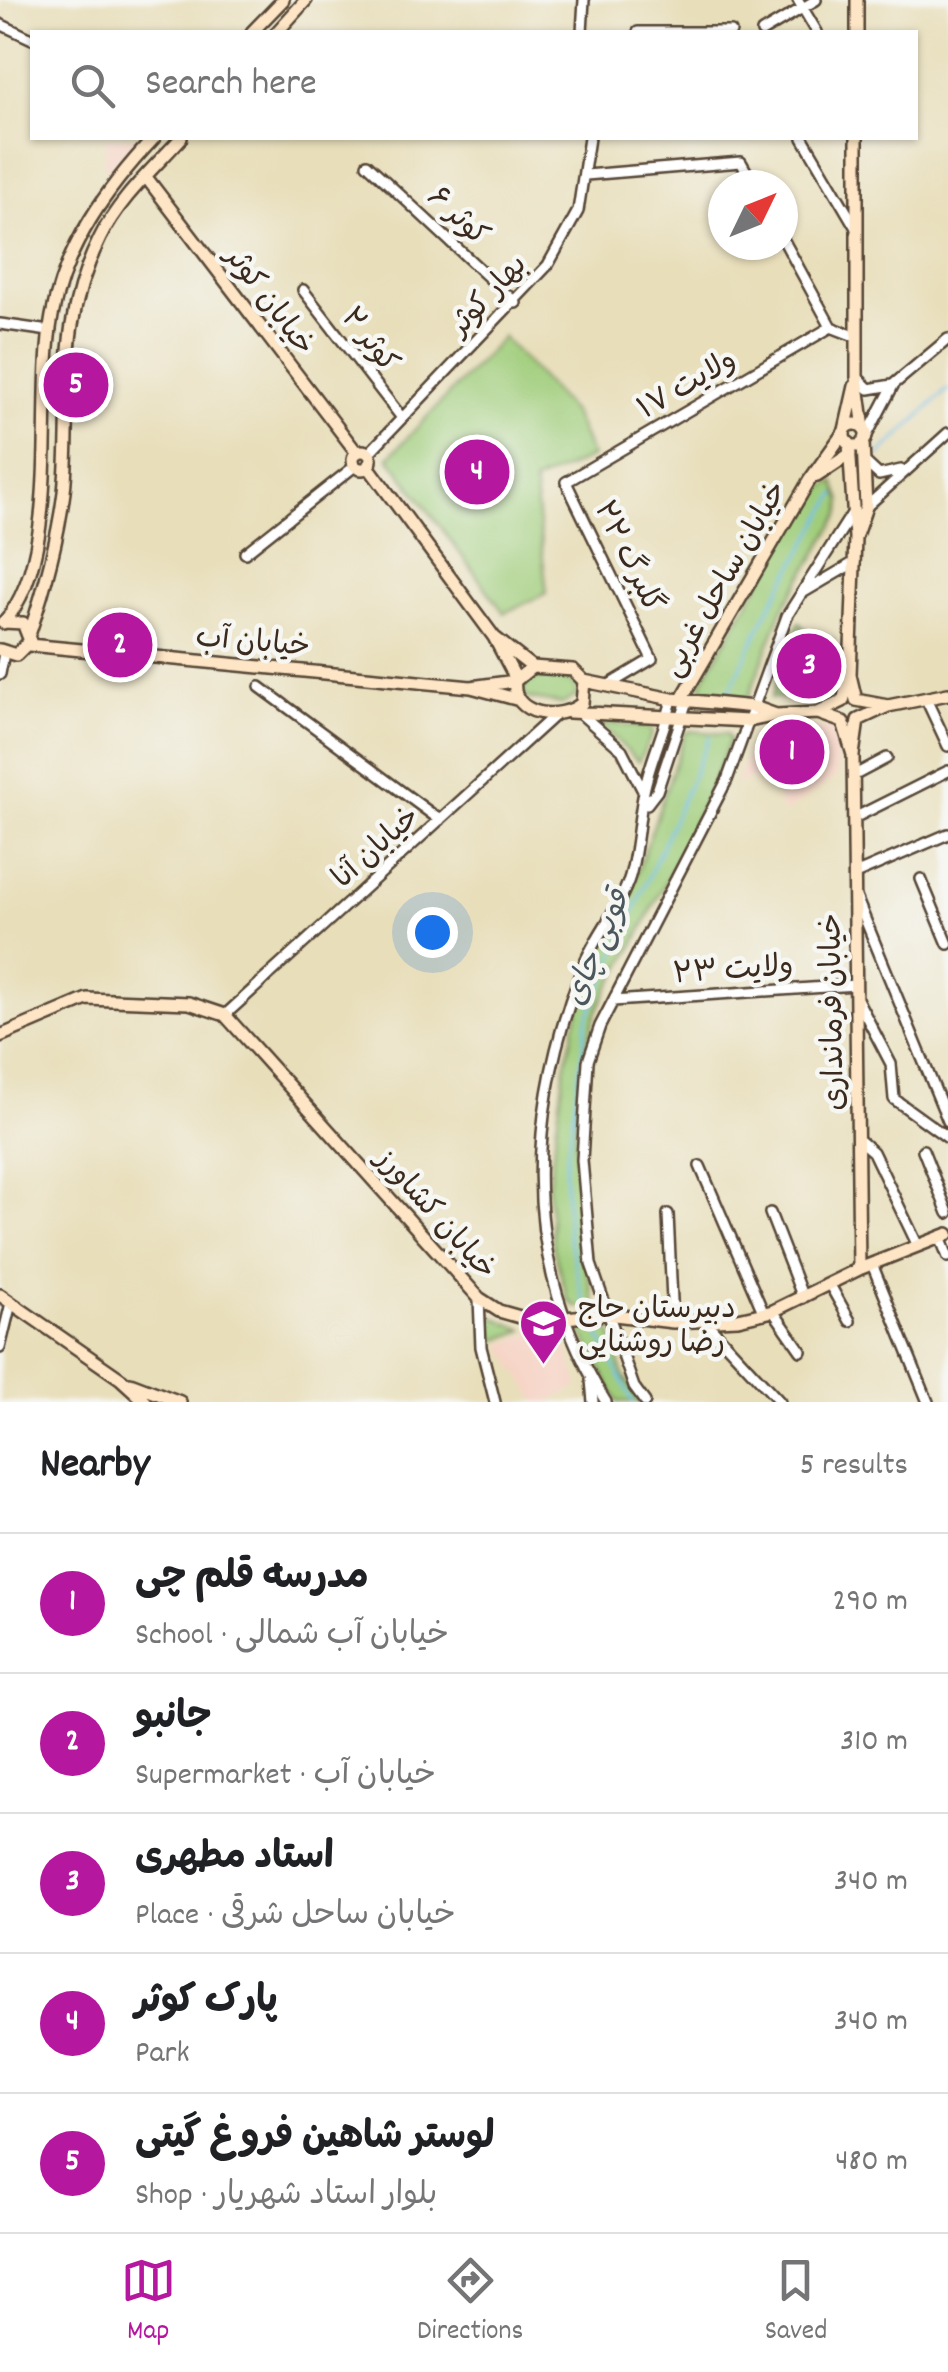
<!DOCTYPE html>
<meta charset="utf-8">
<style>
:root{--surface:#fff;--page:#f6f6f6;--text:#202124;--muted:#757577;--line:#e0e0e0;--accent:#b5179e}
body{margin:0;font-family:Dekko,"Playpen Sans Arabic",sans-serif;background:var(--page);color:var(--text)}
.compass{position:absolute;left:708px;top:170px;width:90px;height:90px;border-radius:50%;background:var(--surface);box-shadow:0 2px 8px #0004;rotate:47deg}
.you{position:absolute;left:432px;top:932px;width:35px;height:35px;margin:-25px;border:8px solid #fff;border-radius:50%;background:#1a73e8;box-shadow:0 0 0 15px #1a73e833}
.badge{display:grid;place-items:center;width:65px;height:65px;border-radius:50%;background:var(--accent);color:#fff;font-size:32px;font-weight:700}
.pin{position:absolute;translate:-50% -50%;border:5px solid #fff;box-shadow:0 2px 10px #0006}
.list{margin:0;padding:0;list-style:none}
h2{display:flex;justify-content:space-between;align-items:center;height:130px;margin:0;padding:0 40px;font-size:42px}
h2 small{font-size:32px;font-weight:400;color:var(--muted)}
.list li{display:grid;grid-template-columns:65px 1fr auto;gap:30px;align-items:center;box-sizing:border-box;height:140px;padding:0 40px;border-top:2px solid var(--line)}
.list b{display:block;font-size:38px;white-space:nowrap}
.list p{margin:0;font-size:32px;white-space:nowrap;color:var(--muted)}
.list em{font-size:32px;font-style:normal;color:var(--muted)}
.icon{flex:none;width:55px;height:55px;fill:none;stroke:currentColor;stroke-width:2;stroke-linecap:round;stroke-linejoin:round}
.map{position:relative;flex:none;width:948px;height:1402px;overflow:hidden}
.search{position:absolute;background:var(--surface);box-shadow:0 2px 8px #0004;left:30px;right:30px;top:30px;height:110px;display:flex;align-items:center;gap:25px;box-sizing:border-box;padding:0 35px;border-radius:0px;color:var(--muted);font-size:38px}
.sheet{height:830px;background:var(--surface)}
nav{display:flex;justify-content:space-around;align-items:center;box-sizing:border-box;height:140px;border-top:2px solid var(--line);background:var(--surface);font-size:28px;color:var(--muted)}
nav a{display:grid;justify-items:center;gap:5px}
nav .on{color:var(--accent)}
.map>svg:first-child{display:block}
.built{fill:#f6d2c3}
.green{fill:#a0cd7b;stroke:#6e7c4c;stroke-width:2.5}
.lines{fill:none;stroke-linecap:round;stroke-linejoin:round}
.stream{stroke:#71c0ec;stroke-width:2.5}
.minor-casing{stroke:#554535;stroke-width:14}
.secondary-casing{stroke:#554535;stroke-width:16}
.minor{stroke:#fff;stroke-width:9}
.secondary{stroke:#fde5c5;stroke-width:11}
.labels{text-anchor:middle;stroke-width:9;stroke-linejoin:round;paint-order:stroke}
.street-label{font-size:30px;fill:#3b2a1e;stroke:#f6f6f2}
.poi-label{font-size:30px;fill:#3b2a1e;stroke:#f6f6f2;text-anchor:start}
.water-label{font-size:32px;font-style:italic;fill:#4b575c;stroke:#f6f6f2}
</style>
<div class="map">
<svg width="948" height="1402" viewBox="0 0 948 1402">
<rect width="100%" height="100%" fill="#f6f6f2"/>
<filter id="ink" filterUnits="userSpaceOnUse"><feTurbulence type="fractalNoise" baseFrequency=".01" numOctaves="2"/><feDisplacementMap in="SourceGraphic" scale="20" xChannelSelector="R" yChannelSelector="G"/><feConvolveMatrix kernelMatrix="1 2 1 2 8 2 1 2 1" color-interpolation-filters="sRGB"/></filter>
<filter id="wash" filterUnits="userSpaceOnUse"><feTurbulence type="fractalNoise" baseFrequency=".0048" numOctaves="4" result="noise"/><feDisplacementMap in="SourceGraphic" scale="40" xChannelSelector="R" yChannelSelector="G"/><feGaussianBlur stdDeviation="2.25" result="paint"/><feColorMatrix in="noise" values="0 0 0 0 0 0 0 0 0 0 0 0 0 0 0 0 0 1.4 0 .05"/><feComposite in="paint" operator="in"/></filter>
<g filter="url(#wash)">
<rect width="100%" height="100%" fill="#e8deba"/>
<path class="built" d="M106,138H140L109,171L104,166Z
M836,727L838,775L783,814L771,773L736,783L756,731Z
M548,1333L565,1343L579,1386L549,1402H537L501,1345L529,1334Z"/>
<path class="green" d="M503,337L573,413L592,457L534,482L547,593L504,613L389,457Z
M834,481L842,501L841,513L782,610L749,696L744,701L706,696L701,683L810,496Z
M799,622L821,649L833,640L835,690L828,696L771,698Z
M548,676L573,682L578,695L562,704L527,698L522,691L528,681Z
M599,722L651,728L653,733L638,762Z
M690,731L727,734L730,740C702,811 668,878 633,946C621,971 602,994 594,1020C566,1114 573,1212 595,1306L576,1307L568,1300L553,1247L548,1189L565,1066L581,999L635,879L685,734Z
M486,1314L524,1330L487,1344Z
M600,1321L611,1332L623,1375L641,1402H618L582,1333V1322Z"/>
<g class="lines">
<path class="stream" d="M879,455L948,389
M727,696L770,606L836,494
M585,1305L568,1235L565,1170L587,1019L710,736
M593,1324L633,1402"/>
</g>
</g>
<g filter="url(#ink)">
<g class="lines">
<defs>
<path id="minor" d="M798,0L817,32
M0,24L32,39
M582,32L584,0
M638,32H731
M762,32L816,0
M803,138L856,228
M367,164L516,303
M586,175L741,162L754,185
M783,239L831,327L857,337
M303,290L402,418
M0,324L49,331
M858,378L869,389L892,385
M865,439L894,384L948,339
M368,454L548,265L578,211L589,138
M864,461L879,475L901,470
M866,507L948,433
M245,553L355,466
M804,592L855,562
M0,674L4,653
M607,686L652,659L566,482L831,327
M260,687L440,820
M926,699L948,746
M581,714L622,750L642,789
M853,776L887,758
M647,804L657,791L687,701
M854,818L948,771
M855,874L948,834
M921,879L948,944
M856,897L948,1121
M856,997L891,1064L894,1099L948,1138
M613,1001L856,985
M225,1015L556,714
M858,1139L873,1152L918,1246
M923,1150L948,1213
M700,1166L764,1314
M770,1213L803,1298
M668,1214L673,1322
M940,1237L948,1257
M872,1264L928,1402
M830,1285L850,1321
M479,1298L481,1347L495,1402
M773,1311L801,1351
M707,1323L780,1402
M0,1348L11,1303
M591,1380L593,1402
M606,1402C521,1266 525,1118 581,971C593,938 620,909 630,876C639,844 638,810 647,779C654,752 666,726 672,699
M645,1402L634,1387L591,1264L582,1160L588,1061L600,1026L727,780L787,616L853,512"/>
<path id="secondary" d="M857,0V32
M252,32L283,0
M277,32L306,0
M857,138V377L864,429
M146,177L357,453
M844 435a11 11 0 1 1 22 0a11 11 0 1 1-22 0Z
M845,430L855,386
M849,443L855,538L866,507L863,442
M353 460a9 9 0 1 1 18 0a9 9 0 1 1-18 0Z
M368,466L494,637
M817,476L850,454
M3,623C63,557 36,401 52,316C65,246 107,188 154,138
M30,632C45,587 58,539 64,492C74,395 53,333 100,238C119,199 153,169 181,138
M29,645L471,687
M0,650L16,655L30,641L23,623L3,622
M532,667L573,670L584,681L582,703C561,722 510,716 515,681Z
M850,675L856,700L888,706L858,720L853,755L843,722L818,713L843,701Z
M850,675L855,538
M516,679L494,637L532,667
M515,681L471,687L516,699
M681,700L809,481L844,432
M888,706L948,694
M569,712L749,721L776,715L754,707L672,699L584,681
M776,715L818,713
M853,755L859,1269
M0,1036L87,999L189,1003L225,1015L479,1298L499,1311L534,1321L606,1314L673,1322L738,1319L773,1311L859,1269L948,1234
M0,1295L121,1379L146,1402
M130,1383L180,1402"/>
</defs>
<use href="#minor" class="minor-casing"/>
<use href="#secondary" class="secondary-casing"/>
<use href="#minor" class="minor"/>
<use href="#secondary" class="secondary"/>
</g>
</g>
<defs>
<symbol id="school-pin" viewBox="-11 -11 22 30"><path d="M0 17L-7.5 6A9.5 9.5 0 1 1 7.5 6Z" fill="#b5179e" stroke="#f6f6f2"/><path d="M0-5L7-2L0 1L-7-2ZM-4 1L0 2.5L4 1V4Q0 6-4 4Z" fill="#fff"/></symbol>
</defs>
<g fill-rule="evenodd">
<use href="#school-pin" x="516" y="1296" width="55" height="75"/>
</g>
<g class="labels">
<g class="street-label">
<text transform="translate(459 215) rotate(43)" y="10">کوثر ۶</text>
<text transform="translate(487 294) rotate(-47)" y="10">بهار کوثر</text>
<text transform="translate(271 300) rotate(53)" y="10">خیابان کوثر</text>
<text transform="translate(371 339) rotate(52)" y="10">کوثر ۲</text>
<text transform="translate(686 383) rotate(-30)" y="10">ولایت ۱۷</text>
<text transform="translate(630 556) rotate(64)" y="10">گلبرگ ۲۲</text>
<text transform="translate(723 578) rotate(-60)" y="10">خیابان ساحل غربی</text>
<text transform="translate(253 640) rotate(5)" y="10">خیابان آب</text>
<text transform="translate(375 846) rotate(-42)" y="10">خیابان آنا</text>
<text transform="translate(733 968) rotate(-4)" y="10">ولایت ۲۳</text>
<text transform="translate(831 1012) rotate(-91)" y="10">خیابان فرمانداری</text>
<text transform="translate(437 1213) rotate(48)" y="10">خیابان کشاورز</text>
</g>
<g class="poi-label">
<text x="578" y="1317">دبیرستان حاج<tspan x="578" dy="34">رضا روشنایی</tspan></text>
</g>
<g class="water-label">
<text transform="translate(595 947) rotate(-67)" y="11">قوبی چای</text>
</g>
</g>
</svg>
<svg class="compass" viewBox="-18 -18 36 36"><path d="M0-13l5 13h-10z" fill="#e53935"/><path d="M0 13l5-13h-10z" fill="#757577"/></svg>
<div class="you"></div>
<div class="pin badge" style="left:792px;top:752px">1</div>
<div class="pin badge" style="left:120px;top:645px">2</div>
<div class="pin badge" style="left:809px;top:666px">3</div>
<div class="pin badge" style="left:477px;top:472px">4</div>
<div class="pin badge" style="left:76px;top:385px">5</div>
<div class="search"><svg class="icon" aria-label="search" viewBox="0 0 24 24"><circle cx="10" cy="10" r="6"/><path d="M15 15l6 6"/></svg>Search here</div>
</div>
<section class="sheet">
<h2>Nearby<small>5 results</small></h2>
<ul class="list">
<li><span class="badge">1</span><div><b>مدرسه قلم چی</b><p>School · خیابان آب شمالی</p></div><em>290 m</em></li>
<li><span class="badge">2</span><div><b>جانبو</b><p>Supermarket · خیابان آب</p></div><em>310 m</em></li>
<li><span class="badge">3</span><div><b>استاد مطهری</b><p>Place · خیابان ساحل شرقی</p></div><em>340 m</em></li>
<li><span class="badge">4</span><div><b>پارک کوثر</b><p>Park</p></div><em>340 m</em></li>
<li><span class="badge">5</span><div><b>لوستر شاهین فروغ گیتی</b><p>Shop · بلوار استاد شهریار</p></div><em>480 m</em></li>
</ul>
</section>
<nav>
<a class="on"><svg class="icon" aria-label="map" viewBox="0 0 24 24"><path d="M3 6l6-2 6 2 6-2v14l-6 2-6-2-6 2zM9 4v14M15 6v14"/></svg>Map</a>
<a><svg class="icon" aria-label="directions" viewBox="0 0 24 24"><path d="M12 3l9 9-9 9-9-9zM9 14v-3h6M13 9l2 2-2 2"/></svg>Directions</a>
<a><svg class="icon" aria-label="saved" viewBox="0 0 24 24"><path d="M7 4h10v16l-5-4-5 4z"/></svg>Saved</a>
</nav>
